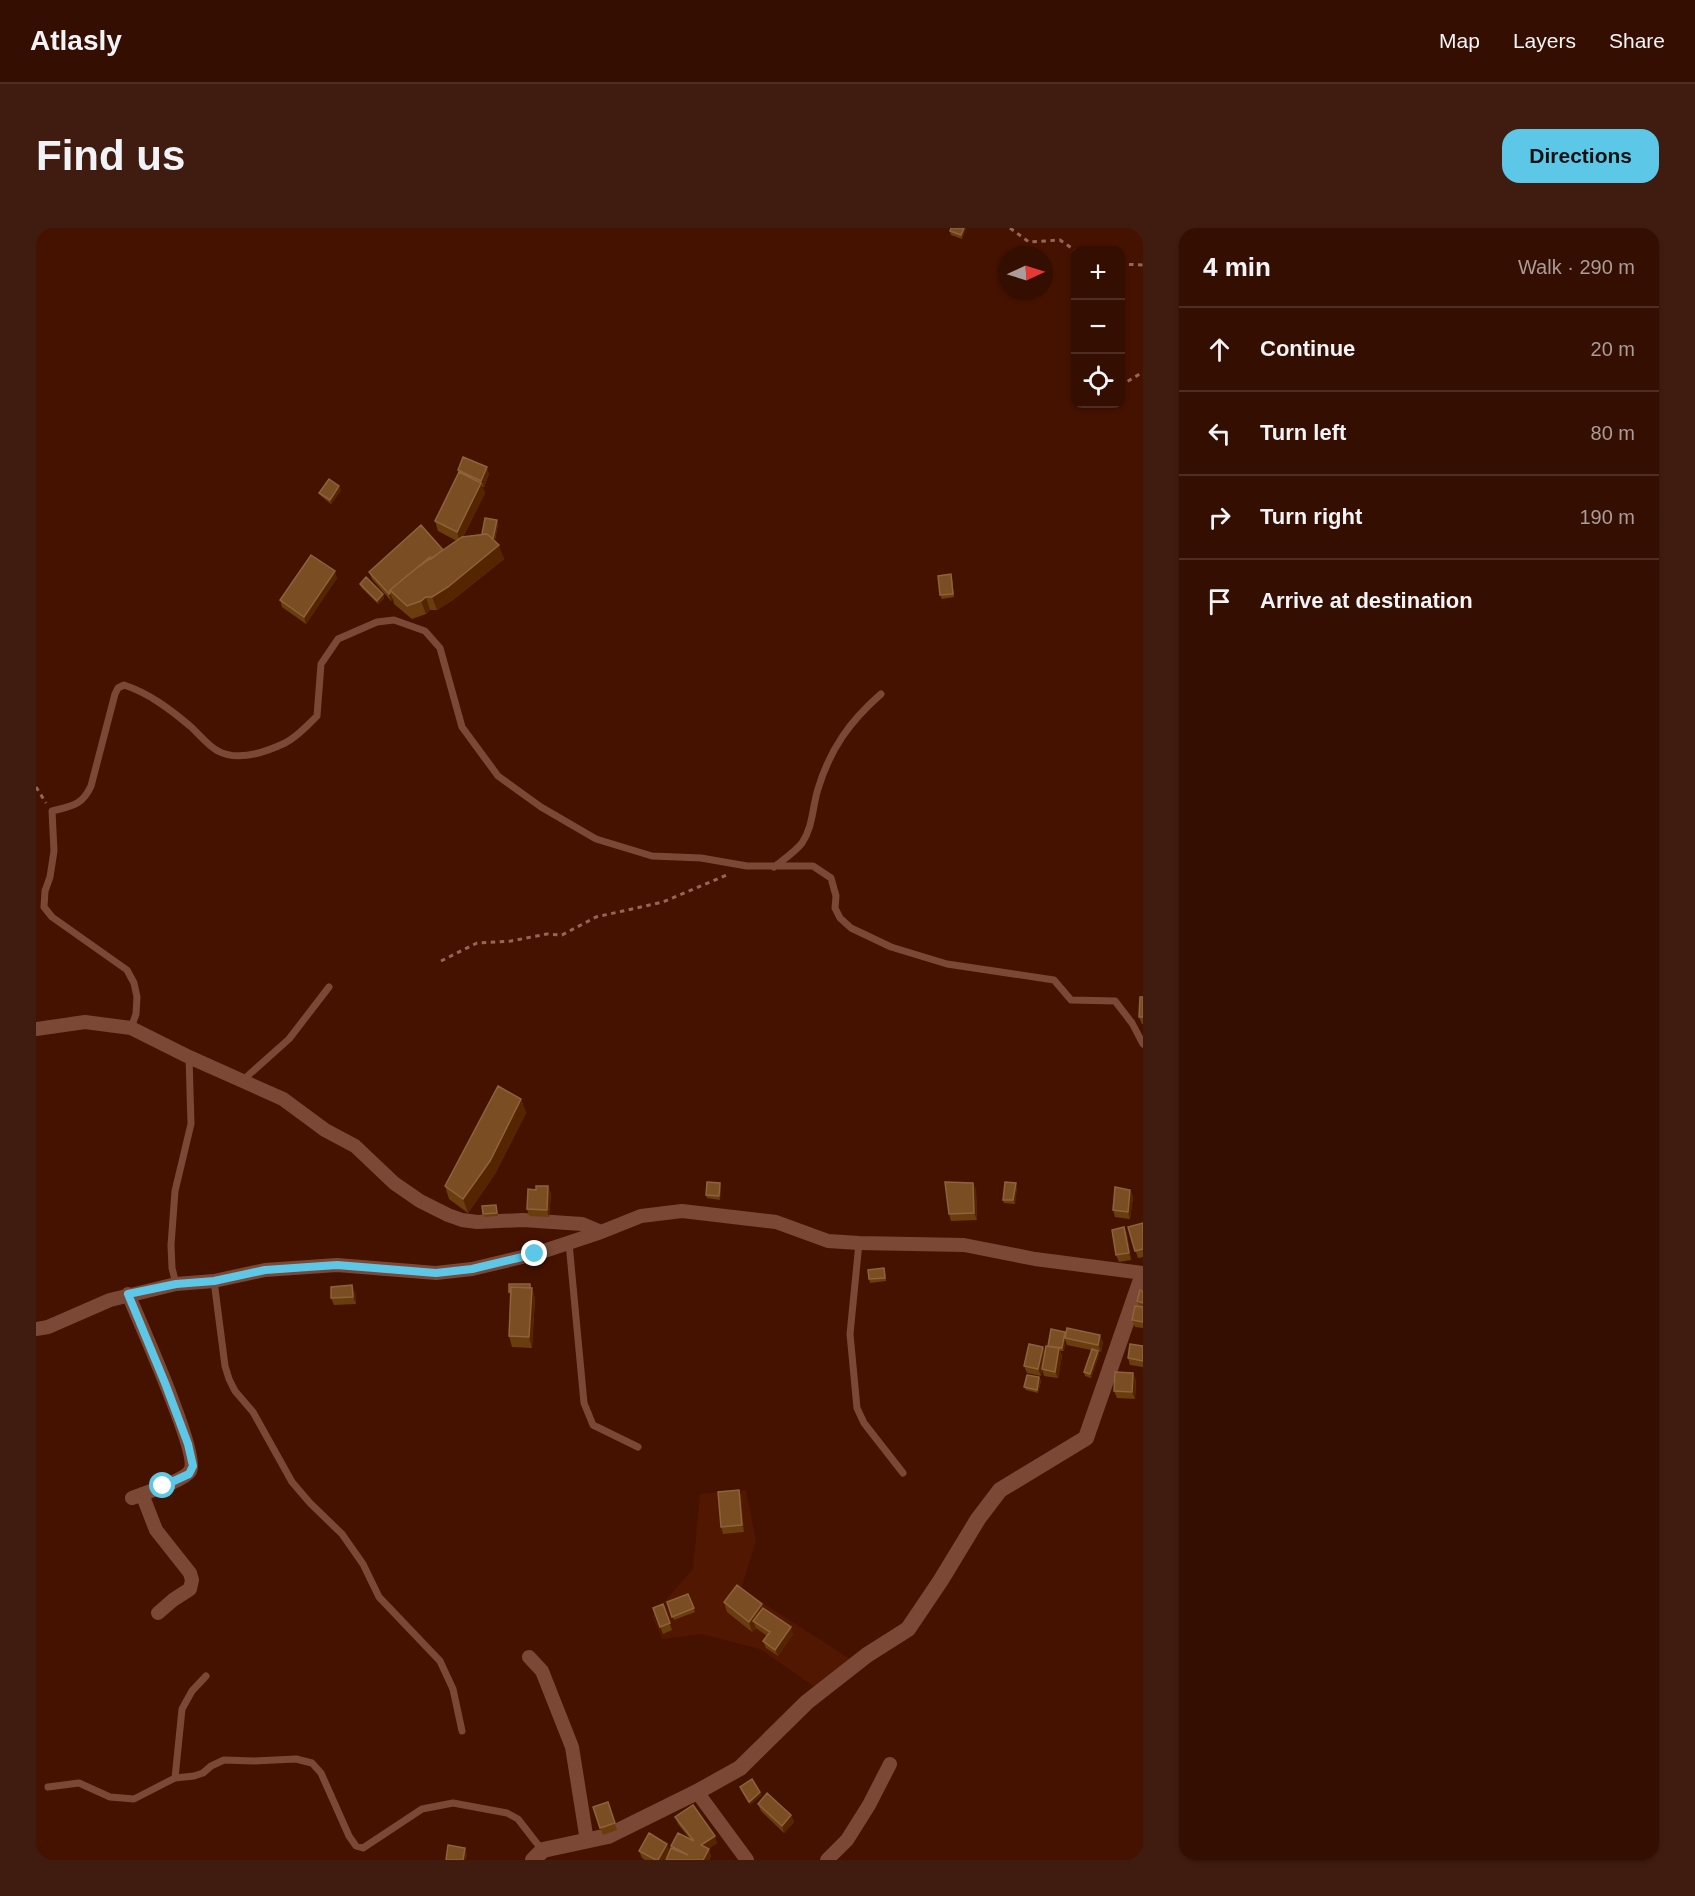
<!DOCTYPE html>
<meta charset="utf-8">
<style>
:root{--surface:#340e00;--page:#3f1c0f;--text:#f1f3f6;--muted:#a99c99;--line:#4e2e22;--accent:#5cc7e7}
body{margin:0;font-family:Helvetica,sans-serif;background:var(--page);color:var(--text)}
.controls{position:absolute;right:18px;top:18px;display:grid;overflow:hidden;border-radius:12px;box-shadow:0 2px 4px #0004}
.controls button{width:54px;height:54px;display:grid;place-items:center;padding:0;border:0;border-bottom:2px solid var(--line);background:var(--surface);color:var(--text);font:30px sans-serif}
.compass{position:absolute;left:963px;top:18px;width:54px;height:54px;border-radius:50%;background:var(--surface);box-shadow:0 2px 4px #0004;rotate:86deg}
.stop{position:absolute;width:18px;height:18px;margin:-14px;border:4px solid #5cc7e7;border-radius:50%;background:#fff}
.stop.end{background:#5cc7e7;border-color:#fff;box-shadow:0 2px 6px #0008}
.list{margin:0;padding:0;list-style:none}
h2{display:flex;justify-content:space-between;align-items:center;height:78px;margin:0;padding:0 24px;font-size:26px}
h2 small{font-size:20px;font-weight:400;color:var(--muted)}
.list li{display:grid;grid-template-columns:39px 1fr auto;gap:18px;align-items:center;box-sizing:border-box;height:84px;padding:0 24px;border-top:2px solid var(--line)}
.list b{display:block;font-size:22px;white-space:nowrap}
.list em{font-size:20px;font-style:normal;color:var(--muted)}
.icon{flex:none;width:33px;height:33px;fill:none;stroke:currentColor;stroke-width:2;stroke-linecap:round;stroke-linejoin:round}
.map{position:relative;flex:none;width:1107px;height:1632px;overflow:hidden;border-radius:18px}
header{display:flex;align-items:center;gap:36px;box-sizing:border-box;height:84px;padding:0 30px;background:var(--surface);border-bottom:2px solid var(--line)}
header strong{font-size:28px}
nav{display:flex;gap:33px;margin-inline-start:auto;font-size:21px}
.intro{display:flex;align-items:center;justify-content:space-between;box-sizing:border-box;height:144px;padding:0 36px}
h1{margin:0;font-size:42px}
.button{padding:15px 27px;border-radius:18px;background:var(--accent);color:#111;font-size:21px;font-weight:700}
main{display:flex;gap:36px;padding:0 36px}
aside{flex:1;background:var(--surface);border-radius:18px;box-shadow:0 2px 4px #0004}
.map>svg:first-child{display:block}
.built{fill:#511701}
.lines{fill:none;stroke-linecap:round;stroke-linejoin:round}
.path{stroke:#956655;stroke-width:3;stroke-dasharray:4.5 4.5;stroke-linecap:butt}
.service{stroke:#7b4836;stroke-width:7}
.minor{stroke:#7b4836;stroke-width:14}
.tertiary{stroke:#7b4836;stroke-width:16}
.wall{fill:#6a3d0f}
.shaded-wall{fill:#552501}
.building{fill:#7a4d22;stroke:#8e623b;stroke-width:1.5}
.route{stroke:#5cc7e7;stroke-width:8}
</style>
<header>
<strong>Atlasly</strong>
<nav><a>Map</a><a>Layers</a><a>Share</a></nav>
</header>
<div class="intro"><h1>Find us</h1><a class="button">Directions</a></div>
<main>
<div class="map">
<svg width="1107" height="1632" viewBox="0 0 1107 1632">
<rect width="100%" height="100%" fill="#451200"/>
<path class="built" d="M710,1262L720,1313L705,1361L814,1431L779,1459L724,1421L666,1406L626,1411L616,1388L657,1341L664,1266Z"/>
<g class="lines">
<path class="path" d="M974,0L993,14L1024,12L1040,23
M1084,36L1107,37
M1084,158L1107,144
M0,559L10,575
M405,733L441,715L475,713L511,706L526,707L560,689L627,674L693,646"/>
<path class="service" d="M738,639C747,632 759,624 766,615C777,599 776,580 782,561C794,521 814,493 845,466
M95,800L100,786L101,769L98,755L91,742L16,689L8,679L9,663L14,649L18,623L16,583C35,578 46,578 55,558L79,466L82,460L88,457C113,465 135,482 154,498C163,506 172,518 182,523C202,534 230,524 249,515C261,509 271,498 281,488L285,436L302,411L341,394L358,392L389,403L404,420L426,499L462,548L505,579L560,611L616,628L665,630L711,638H777L795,650L800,668L799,680L804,690L815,700L855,719L911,736L1018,752L1035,772L1079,773L1096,795L1107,816
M207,852L253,811L293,759
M533,1015L548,1175L557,1197L602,1219
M823,1015L814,1106L821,1180L828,1195L867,1245
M178,1053L189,1138L193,1151L199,1163L217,1184L256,1254L274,1275L306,1306L327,1336L343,1369L404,1433L417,1461L426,1503
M140,1056L136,1040L135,1017L139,963L155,896L153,829
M139,1550L146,1481L156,1463L170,1448
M12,1559L43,1555L74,1569L98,1571L139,1550L158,1548L167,1545L175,1538L188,1532L218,1533L260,1531L276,1535L285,1545L313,1608L320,1618L327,1620L386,1581L417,1575L471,1585L482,1591L506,1622"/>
<path class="minor" d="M0,801L49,794L95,800L153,829L247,871L289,902L319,918L358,955L384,973L412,987L426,992L441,994L487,992L546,996L565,1004
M92,1066C102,1090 164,1227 154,1243C148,1253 108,1265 96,1270
M0,1101L12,1099L74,1072L140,1056L178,1053L229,1042L301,1037L400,1045L436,1041L499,1026L565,1004L605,988L646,983L740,994L792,1013L823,1015L928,1017L999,1031L1107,1045
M106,1266L120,1302L154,1345L156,1352L154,1361L137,1372L122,1385
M493,1429L506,1443L536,1519L551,1613
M661,1564L711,1632
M791,1632L811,1612L833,1577L854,1536"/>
<path class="tertiary" d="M497,1632L507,1622L572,1608L661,1564L704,1540L771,1474L831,1427L872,1401L905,1352L942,1291L964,1262L1050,1210L1107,1046"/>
</g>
<path class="wall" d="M930,0L926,11L915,7L914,3Z
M422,242L453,246L448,259H446L449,265L427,309L446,306L462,296L459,313L468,331L417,372L401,382H394L390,386L376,391L358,376L357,371L355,373L336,351L333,344L407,322L421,313L402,303L399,293L423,245Z
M305,262L295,276L285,268L283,265Z
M301,350L270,396L246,379L244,372Z
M916,350L918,369L906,371L904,367Z
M324,356L347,366L348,370L342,376L325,359Z
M1107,769V796H1106L1103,789Z
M485,871L490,885L459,946L432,985L413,971L409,958Z
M684,955L685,958L684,972L671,970L670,967Z
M937,955L940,962L941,992L915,993L913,986Z
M981,959L979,976L968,975L967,972Z
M1094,962L1097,969L1094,991L1079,989L1077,982Z
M515,965L513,989L493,988L491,981Z
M460,977L462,988L448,989L447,986Z
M1107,995V1029L1102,1030L1092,999Z
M1088,999L1091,1006L1095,1032L1083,1034L1080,1027Z
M849,1044L850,1053L834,1055L833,1051Z
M495,1060L499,1070L496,1120L476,1119L473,1108L475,1068L473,1064Z
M319,1064L320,1076L298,1077L295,1070Z
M1107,1064V1100L1099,1099L1096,1092L1103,1079L1101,1073Z
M1029,1104L1030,1106L1067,1114L1065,1124L1062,1123L1063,1127L1055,1150L1049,1148L1048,1144L1055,1122L1031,1117L1029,1112L1028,1123H1024L1026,1127L1022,1150L1008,1148L1006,1141L1005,1148L991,1145L988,1138L1007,1119L1009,1124L1013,1118Z
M1107,1118V1139L1094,1137L1092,1130Z
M1003,1149L1005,1153L1002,1165L990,1162L988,1159Z
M1100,1152L1099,1171L1081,1170L1078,1163Z
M703,1262L705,1269L708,1304L687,1306L685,1299Z
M652,1366L659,1384L638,1392L631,1374Z
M688,1374L727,1380L757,1406L742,1428L730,1420L727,1413L731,1408L720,1400L716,1404L691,1384Z
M627,1376L636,1402L627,1406L617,1380Z
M572,1574L581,1602L567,1607L557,1579Z
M722,1576L755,1587L758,1594L748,1605L725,1583Z
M639,1589L681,1615L672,1621L675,1628L673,1632H630L636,1621L635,1618L654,1611L642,1596Z
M603,1623L629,1632H609L606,1630Z"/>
<path class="shaded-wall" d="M928,0H930L926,11L925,7Z
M451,239L453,246L448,259L445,253Z
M445,255L449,265L424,314L421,304Z
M303,258L305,262L295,276L294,272Z
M461,292L462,296L458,315L457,311Z
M463,317L468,331L417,372L401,382L396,369Z
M299,343L301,350L270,396L268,389Z
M354,365L357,371L355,373L353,366Z
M347,366L348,370L342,376L341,373Z
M390,369L394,382L390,386L385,373Z
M485,871L490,885L459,946L432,985L427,971Z
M684,955L685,958L684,972L683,968Z
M937,955L940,962L941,992L938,985Z
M980,955L981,959L979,976L977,972Z
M512,958L515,965L513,989L511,982Z
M1094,962L1097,969L1094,991L1092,984Z
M1088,999L1091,1006L1095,1032L1093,1025Z
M316,1057L319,1064L320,1076L317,1069Z
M496,1060L499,1070L496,1120L493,1109Z
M1029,1104L1030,1107L1028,1123L1026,1120Z
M1064,1107L1067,1114L1065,1124L1062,1117Z
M1007,1119L1009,1125L1005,1148L1002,1141Z
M1023,1120L1026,1127L1022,1150L1019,1144Z
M1062,1123L1063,1127L1055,1150L1054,1146Z
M1097,1145L1100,1152L1099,1171L1096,1164Z
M1003,1149L1005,1153L1002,1165L1001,1162Z
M703,1262L705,1269L708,1304L706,1297Z
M726,1376L730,1387L717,1393L720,1400L716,1404L713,1394Z
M755,1399L757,1406L742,1428L739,1422Z
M724,1564L726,1567L714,1577L713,1574Z
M755,1587L758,1594L748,1605L746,1598Z
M679,1608L681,1615L668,1624L665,1617Z
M631,1616L634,1622L629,1632H622Z
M429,1620L431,1627L430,1632H427Z
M673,1621L675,1628L673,1632H667Z"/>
<path class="building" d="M915,0H928L925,7L914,3Z
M427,229L451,239L445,253L422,242Z
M423,244L445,255L421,304L399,293Z
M293,251L303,258L294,272L283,265Z
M449,290L461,292L457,311L451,306H446Z
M385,297L407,322L395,331L394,329L354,362V365L353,366L333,344Z
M451,306L463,317L412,359L396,369H390L385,373L371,378L354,362L378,342L426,309Z
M275,327L299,343L268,389L244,372Z
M915,346L917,366L904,367L902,348Z
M330,349L347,366L341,373L324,356Z
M1104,769H1107V789H1103Z
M462,858L485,871L454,933L427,971L409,958Z
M671,954L684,955L683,968L670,967Z
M909,954L937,955L938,985L913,986Z
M969,954L980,955L977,972H967Z
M500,958H512L511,982L491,981L492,961L500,962Z
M1079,959L1094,962L1092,984L1077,982Z
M460,977L461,985L447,986L446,978Z
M1107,995V1021L1099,1023L1092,999Z
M1088,999L1093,1025L1080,1027L1076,1002Z
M848,1040L849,1050L833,1051L832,1042Z
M473,1056H494V1060L475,1059V1064H473Z
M316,1057L317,1069L295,1070V1059Z
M475,1059L496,1060L493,1109L473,1108Z
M1104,1062L1107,1064V1075L1101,1073Z
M1099,1078L1107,1079V1094L1096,1092Z
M1031,1100L1064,1107L1062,1117L1029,1110Z
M1015,1101L1029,1104L1026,1120L1012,1118Z
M993,1116L1007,1119L1002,1141L988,1138Z
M1094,1116L1107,1118V1133L1092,1130Z
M1010,1118L1023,1120L1019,1144L1006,1141Z
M1056,1121L1062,1123L1054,1146L1048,1144Z
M1079,1144L1097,1145L1096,1164L1078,1163Z
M991,1147L1003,1149L1001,1162L988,1159Z
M703,1262L706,1297L685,1299L682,1264Z
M701,1357L726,1376L713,1394L688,1374Z
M652,1366L658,1380L636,1389L631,1374Z
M627,1376L634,1395L624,1399L617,1380Z
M727,1380L755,1399L739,1422L727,1413L734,1404L717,1393Z
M716,1551L724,1564L713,1574L704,1559Z
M731,1565L755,1587L746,1598L722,1576Z
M572,1574L579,1595L564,1600L557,1579Z
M657,1577L679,1608L665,1617L673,1621L667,1632H630L635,1620L652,1627L635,1618L642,1605L658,1613L639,1589Z
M613,1605L631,1616L622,1632H620L603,1623Z
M412,1617L429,1620L427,1632H410Z"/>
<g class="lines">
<path class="route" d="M127,1258L153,1246L157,1238L152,1216L129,1155L92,1066L140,1056L178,1053L229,1042L301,1037L400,1045L436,1041L499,1026"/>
</g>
</svg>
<div class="controls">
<button>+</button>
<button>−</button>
<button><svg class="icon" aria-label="locate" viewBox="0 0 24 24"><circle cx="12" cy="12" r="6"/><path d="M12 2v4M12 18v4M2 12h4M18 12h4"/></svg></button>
</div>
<svg class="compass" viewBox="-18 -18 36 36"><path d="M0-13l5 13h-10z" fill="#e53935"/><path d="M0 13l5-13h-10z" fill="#a99c99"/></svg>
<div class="stop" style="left:127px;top:1258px"></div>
<div class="stop end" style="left:499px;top:1026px"></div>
</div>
<aside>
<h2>4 min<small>Walk · 290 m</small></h2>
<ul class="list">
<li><svg class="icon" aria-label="ahead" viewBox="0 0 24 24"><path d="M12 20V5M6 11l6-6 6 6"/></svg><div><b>Continue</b></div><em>20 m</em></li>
<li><svg class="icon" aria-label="left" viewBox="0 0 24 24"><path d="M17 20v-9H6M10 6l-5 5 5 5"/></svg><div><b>Turn left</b></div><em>80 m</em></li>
<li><svg class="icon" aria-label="right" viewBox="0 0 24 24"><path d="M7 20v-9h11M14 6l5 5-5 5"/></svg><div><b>Turn right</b></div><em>190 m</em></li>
<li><svg class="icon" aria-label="arrive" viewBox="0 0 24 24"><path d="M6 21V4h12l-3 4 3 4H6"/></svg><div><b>Arrive at destination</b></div></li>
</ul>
</aside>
</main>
